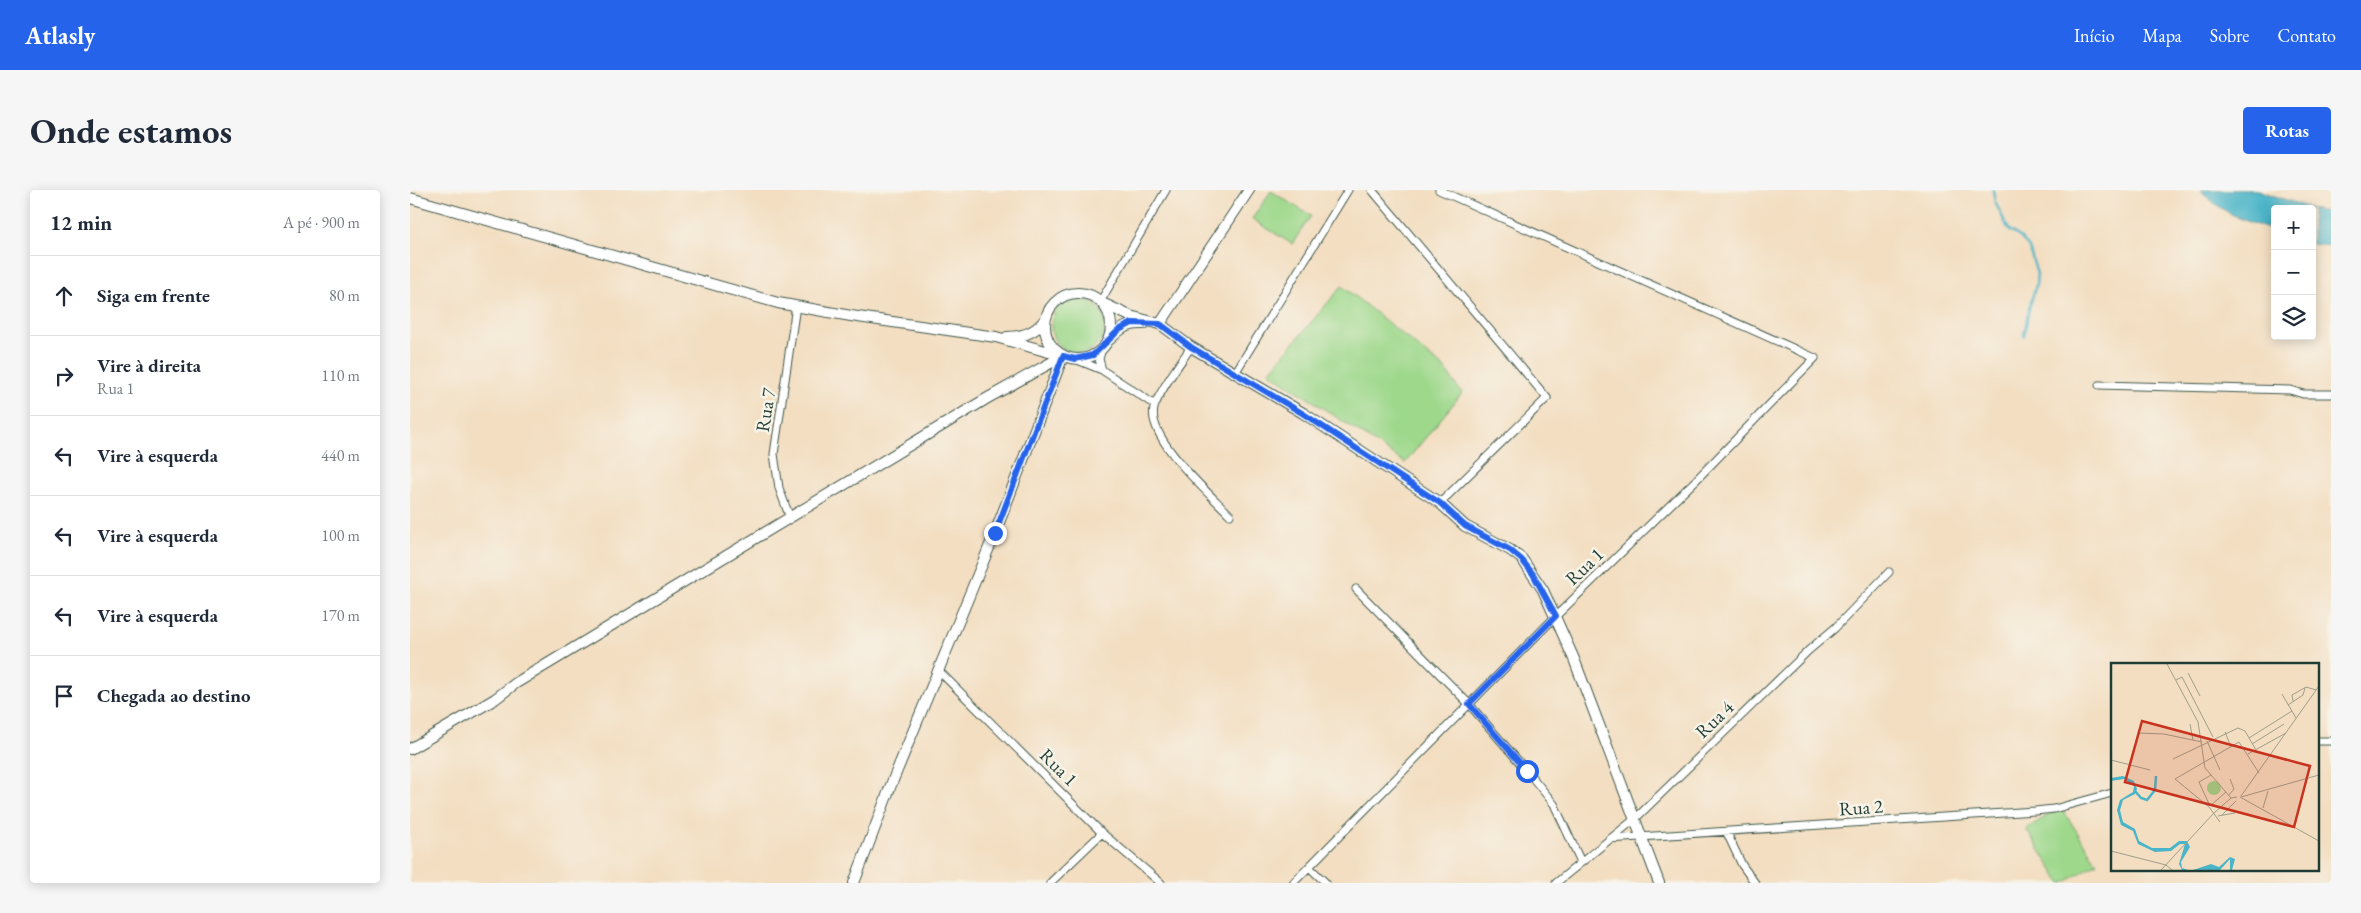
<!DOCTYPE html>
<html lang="pt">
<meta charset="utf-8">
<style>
:root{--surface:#fff;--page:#f6f6f7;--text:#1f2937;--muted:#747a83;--line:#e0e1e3;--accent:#2563eb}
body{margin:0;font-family:"EB Garamond",serif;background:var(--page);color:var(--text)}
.controls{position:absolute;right:15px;top:15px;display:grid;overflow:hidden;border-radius:5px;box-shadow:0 2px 12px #0003}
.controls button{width:45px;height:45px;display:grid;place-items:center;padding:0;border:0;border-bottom:1px solid var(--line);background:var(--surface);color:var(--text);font:25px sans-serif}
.stop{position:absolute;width:15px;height:15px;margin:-11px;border:4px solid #2563eb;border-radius:50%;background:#fff}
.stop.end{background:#2563eb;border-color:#fff;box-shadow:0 1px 5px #0008}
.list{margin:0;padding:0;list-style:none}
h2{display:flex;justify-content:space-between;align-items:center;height:65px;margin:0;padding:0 20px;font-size:21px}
h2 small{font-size:16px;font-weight:400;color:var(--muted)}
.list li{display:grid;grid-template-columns:32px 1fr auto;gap:15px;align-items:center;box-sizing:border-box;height:80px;padding:0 20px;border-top:1px solid var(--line)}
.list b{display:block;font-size:19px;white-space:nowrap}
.list p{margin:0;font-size:16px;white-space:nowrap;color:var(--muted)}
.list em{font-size:16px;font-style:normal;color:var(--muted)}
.icon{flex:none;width:28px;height:28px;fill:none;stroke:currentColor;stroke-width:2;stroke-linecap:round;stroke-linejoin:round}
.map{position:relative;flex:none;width:1921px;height:693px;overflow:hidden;border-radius:5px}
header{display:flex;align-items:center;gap:30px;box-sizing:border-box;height:70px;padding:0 25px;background:var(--accent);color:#fff}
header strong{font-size:24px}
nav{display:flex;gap:28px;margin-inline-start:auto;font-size:18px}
.intro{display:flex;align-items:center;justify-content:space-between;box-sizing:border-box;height:120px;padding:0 30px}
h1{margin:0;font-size:35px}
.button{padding:12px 22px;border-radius:5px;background:var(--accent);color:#fff;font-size:18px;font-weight:700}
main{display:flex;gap:30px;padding:0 30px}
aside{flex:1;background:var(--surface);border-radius:5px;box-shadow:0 2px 12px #0003}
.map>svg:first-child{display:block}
.green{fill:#9dd88b;stroke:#5e8a60}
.water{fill:#4ab4c8;stroke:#34787e}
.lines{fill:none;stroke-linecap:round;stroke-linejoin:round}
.stream{stroke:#4ab4c8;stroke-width:2.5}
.street-casing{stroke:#3f5549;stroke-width:9}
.secondary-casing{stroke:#3f5549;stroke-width:12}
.street{stroke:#fff;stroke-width:7}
.secondary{stroke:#fff;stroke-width:10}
.route{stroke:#2563eb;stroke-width:6}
.labels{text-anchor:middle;stroke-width:5;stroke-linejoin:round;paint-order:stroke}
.street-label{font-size:19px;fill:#1f3d34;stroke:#f7f3e8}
.inset-river{fill:none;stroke:#4ab4c8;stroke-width:2.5}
.inset-road{fill:none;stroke:#9e9e89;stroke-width:1}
.view{fill:#c8321e;fill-opacity:0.15;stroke:#c8321e;stroke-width:2.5}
.inset-edge{fill:none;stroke:#1f3d34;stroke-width:2.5}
</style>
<header>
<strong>Atlasly</strong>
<nav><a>Início</a><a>Mapa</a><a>Sobre</a><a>Contato</a></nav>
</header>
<div class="intro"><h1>Onde estamos</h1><a class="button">Rotas</a></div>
<main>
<aside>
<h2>12 min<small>A pé · 900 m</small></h2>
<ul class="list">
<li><svg class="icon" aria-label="ahead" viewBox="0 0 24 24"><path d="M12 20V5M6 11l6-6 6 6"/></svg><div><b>Siga em frente</b></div><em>80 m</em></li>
<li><svg class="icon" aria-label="right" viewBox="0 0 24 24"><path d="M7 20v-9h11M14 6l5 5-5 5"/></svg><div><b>Vire à direita</b><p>Rua 1</p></div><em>110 m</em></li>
<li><svg class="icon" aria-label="left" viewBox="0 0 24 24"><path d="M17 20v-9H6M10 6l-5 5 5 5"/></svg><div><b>Vire à esquerda</b></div><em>440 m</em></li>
<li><svg class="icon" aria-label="left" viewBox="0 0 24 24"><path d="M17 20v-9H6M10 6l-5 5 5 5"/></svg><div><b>Vire à esquerda</b></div><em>100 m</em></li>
<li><svg class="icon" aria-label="left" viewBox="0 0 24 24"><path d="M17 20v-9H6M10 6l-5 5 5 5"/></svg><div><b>Vire à esquerda</b></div><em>170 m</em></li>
<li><svg class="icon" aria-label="arrive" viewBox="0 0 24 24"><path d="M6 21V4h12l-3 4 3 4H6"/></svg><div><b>Chegada ao destino</b></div></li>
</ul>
</aside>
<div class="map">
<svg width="1921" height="693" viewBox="0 0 1921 693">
<rect width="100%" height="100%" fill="#f7f3e8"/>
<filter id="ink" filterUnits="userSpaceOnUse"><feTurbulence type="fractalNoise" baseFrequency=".02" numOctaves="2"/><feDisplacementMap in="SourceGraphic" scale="10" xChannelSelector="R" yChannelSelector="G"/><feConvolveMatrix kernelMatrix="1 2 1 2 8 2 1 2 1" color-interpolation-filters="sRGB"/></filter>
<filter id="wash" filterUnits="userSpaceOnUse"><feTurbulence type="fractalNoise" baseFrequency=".0096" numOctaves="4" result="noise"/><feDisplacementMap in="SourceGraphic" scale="20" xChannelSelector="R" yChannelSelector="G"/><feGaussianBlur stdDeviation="1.12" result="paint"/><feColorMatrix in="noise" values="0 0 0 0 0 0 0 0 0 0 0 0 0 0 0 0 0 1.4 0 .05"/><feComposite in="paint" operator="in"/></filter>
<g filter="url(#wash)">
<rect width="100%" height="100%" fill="#f3dec1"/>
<path class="green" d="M861,1L901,26L882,54L842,29Z
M932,96L1033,177L1052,203L995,273L859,182Z
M641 136a27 27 0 1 1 54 0a27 27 0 1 1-54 0Z
M1651,617L1687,673L1654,693H1651L1616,639Z"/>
<path class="water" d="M1791,0H1848L1902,19H1865V41C1837,32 1810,23 1791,0Z
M1902,19L1921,23V56L1902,54Z"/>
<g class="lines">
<path class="stream" d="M1583,0L1585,12L1599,40L1611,48L1619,58L1627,84L1626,95L1619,118L1614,146"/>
</g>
</g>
<g filter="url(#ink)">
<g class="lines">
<defs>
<path id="street" d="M962,0L1137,208L1030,313
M690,112L756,0
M781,157C769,175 753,195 745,215C732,245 801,305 820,325
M665,169L692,180L745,215
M692,180L689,169L692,158
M825,183L938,0
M1689,195L1880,200L1893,204H1921
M380,328L369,298L364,264L386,116
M946,399L1059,514L1117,581L1144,614L1171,672
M528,480L692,643L751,693
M1907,551H1921
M1316,641L1332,675L1345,693
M1199,649L1625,621L1644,619L1702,603
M899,677L916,693
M640,693L692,643
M883,693L1146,426L1286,290L1405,168L1029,0
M1146,693L1226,628L1399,460L1425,438L1479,382"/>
<path id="secondary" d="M0,8L368,113L441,126L586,147L653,166
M635 136a33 33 0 1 1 66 0a33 33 0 1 1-66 0Z
M692,113L720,126L750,134L781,157L893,223L1030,313L1055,336L1100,360L1112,369L1133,400L1164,469L1249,693
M750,134L839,0
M597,147C614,147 627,142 636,128
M699,150C710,139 717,133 734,134
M0,559L85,509L106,493L576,209L653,166
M444,693L481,595L585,343L653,166"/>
</defs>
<use href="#street" class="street-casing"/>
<use href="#secondary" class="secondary-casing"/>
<use href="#street" class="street"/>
<use href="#secondary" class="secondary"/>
</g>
</g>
<g class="lines" filter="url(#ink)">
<path class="route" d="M585,343L653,166L665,169L683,165L709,140L722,133L750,134L781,157L892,223L1030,313L1055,336L1100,360L1112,370L1123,384L1146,426L1059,514L1117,581"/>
</g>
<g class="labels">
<g class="street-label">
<text transform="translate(355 220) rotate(-81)" y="7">Rua 7</text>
<text transform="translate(1174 376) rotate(-44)" y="7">Rua 1</text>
<text transform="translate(1304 529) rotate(-44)" y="7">Rua 4</text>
<text transform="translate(649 577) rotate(45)" y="7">Rua 1</text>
<text transform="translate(1451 617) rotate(-4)" y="7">Rua 2</text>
</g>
</g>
<g transform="translate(1701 473)">
<rect width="208" height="208" fill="#f3dec1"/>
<path d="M96 125a7 7 0 1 1 14 0a7 7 0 1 1-14 0Z" fill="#9dd88b"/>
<path d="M12,113L23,118L26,126L24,131L12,137L9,147L12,159L24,166L28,178L41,185H59L68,178H76L79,184L70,199L71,205L77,207H71L68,201L74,181H69L60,188L44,189L27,181L22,168L10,162L6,147L9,137L22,129L23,123L13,116L0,118V115ZM119,194L124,196L121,207H119V196L109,207H82L100,201L108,204Z" fill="#4ab4c8"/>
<path class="inset-river" d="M24,128L30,135L36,137L44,127L45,113"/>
<path class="inset-road" d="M56,1L87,59L94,105L120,135M77,10L89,33M65,17L71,14L102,74M171,31L185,55M182,38L181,32L195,24L205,27M177,42L192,32L194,25M79,61L82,77M114,69L120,84M27,70L53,71L91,79M138,75L181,48M96,78L109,107M141,81L173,61M137,91L175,70M62,96L127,65L134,68L145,87M0,97L39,107M118,132L123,126L119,116M130,133L208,23M129,134L208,178M130,134L208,112M99,143L88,119L100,112M99,143L115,129M152,145L157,128M111,152L125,138M107,153L124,150M109,159L98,144L64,116L128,79L148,110M0,188L55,202L61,207M50,207L103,150L120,135L126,134"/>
<path class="view" d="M31,58L199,103L183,164L14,119Z"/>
<rect width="208" height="208" class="inset-edge"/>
</g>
</svg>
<div class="controls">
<button>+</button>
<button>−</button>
<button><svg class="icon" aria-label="layers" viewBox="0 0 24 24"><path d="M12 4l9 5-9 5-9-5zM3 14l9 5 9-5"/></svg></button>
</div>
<div class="stop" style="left:1117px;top:581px"></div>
<div class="stop end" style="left:585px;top:343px"></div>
</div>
</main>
